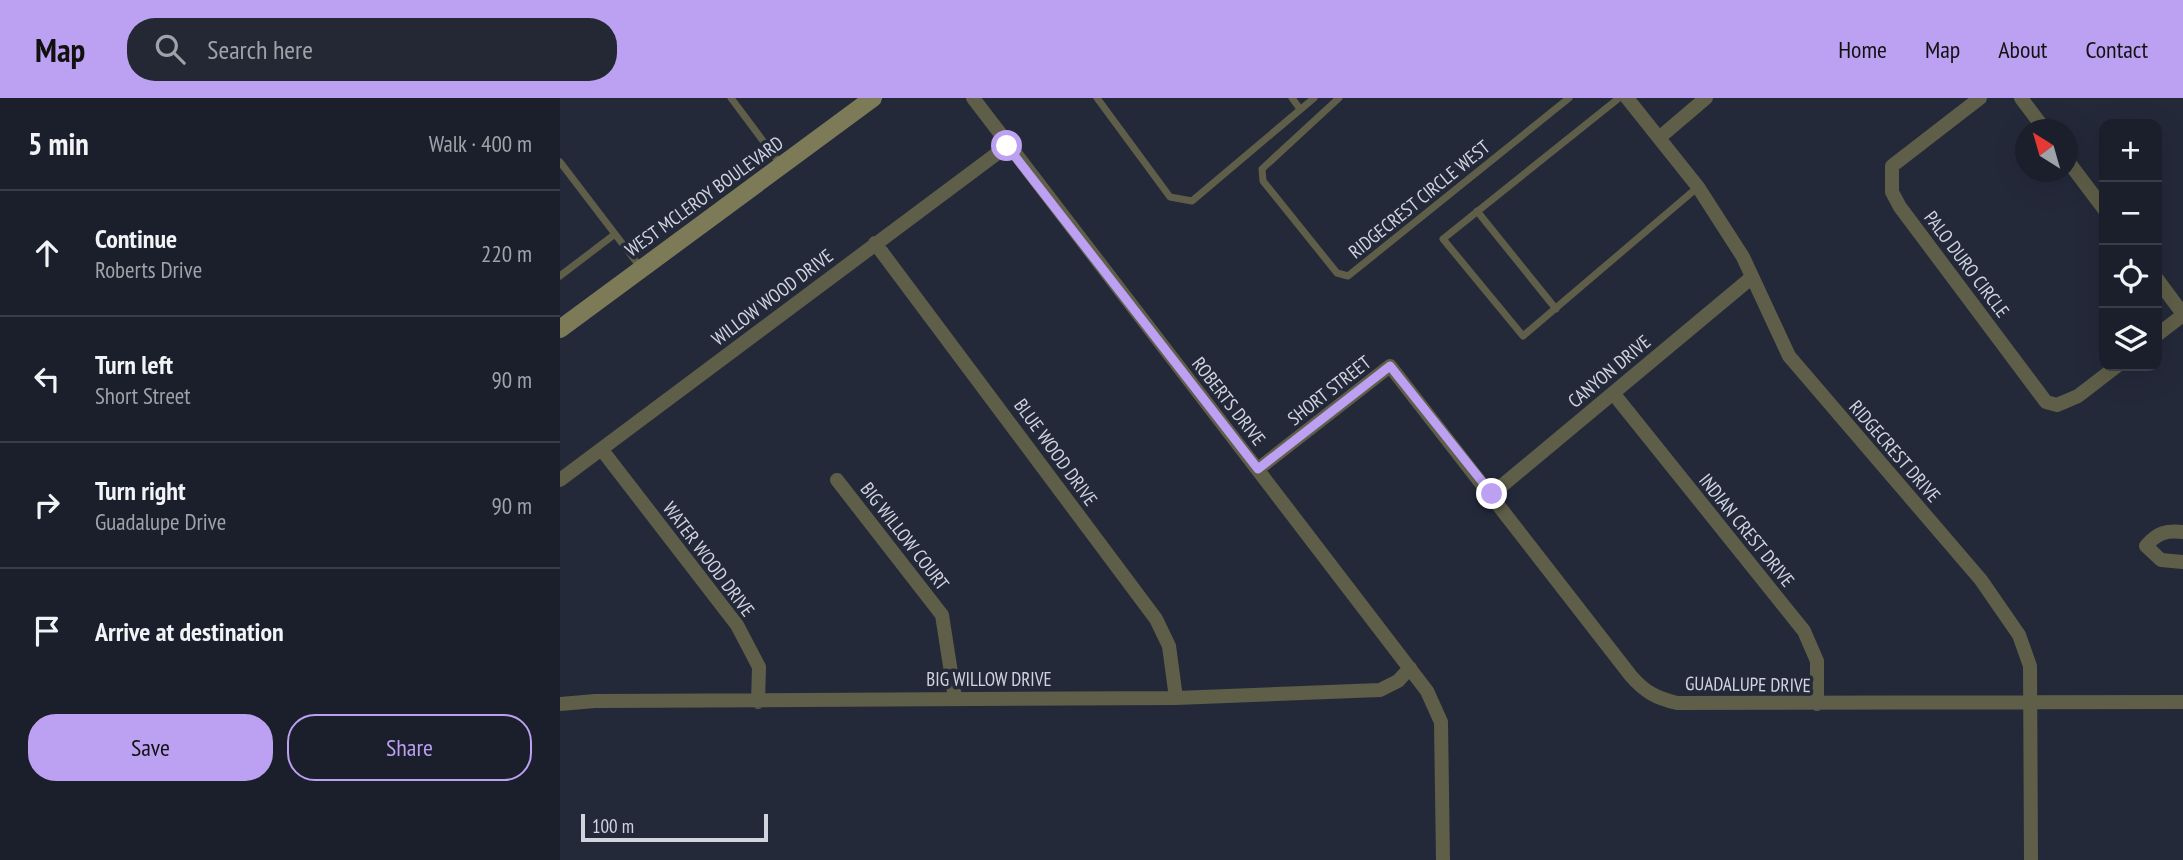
<!DOCTYPE html>
<meta charset="utf-8">
<style>
:root{--surface:#1b1f2c;--page:#242734;--text:#f1f3f6;--muted:#a0a2a9;--line:#393d48;--accent:#bca0f2}
body{margin:0;font-family:"PT Sans Narrow",sans-serif;background:var(--page);color:var(--text)}
.controls{position:absolute;right:21px;top:21px;display:grid;overflow:hidden;border-radius:14px;box-shadow:0 7px 28px #0002}
.controls button{width:63px;height:63px;display:grid;place-items:center;padding:0;border:0;border-bottom:2px solid var(--line);background:var(--surface);color:var(--text);font:35px sans-serif}
.compass{position:absolute;left:1455px;top:21px;width:63px;height:63px;border-radius:50%;background:var(--surface);box-shadow:0 7px 28px #0002;rotate:323deg}
.scale{position:absolute;left:21px;bottom:18px;width:187px;box-sizing:border-box;padding-left:7px;border:4px solid #d0d4df;border-top:0;font-size:19px;line-height:24px;white-space:nowrap;color:#d0d4df;-webkit-text-stroke:5px #24293a;paint-order:stroke}
.stop{position:absolute;width:21px;height:21px;margin:-16px;border:5px solid #bca0f2;border-radius:50%;background:#fff}
.stop.end{background:#bca0f2;border-color:#fff;box-shadow:0 2px 7px #0008}
.list{margin:0;padding:0;list-style:none}
h2{display:flex;justify-content:space-between;align-items:center;height:91px;margin:0;padding:0 28px;font-size:30px}
h2 small{font-size:23px;font-weight:400;color:var(--muted)}
.list li{display:grid;grid-template-columns:46px 1fr auto;gap:21px;align-items:center;box-sizing:border-box;height:126px;padding:0 28px;border-top:2px solid var(--line)}
.list b{display:block;font-size:26px;white-space:nowrap}
.list p{margin:0;font-size:23px;white-space:nowrap;color:var(--muted)}
.list em{font-size:23px;font-style:normal;color:var(--muted)}
.actions{display:flex;gap:14px;padding:21px 28px}
.actions a{flex:1;padding:16px 0;border:2px solid var(--accent);border-radius:28px;text-align:center;font-size:24px;color:var(--accent)}
.actions .main{background:var(--accent);color:#111}
.icon{flex:none;width:38px;height:38px;fill:none;stroke:currentColor;stroke-width:2;stroke-linecap:round;stroke-linejoin:round}
.map{position:relative;flex:none;width:1623px;height:762px;overflow:hidden}
header{display:flex;align-items:center;gap:42px;box-sizing:border-box;height:98px;padding:0 35px;background:var(--accent);color:#111}
header strong{font-size:33px}
nav{display:flex;gap:38px;margin-inline-start:auto;font-size:24px}
.search{width:490px;height:63px;background:var(--page);display:flex;align-items:center;gap:18px;box-sizing:border-box;padding:0 24px;border-radius:28px;color:var(--muted);font-size:26px}
main{display:flex}
aside{flex:1;background:var(--surface)}
.map>svg:first-child{display:block}
.lines{fill:none;stroke-linecap:round;stroke-linejoin:round}
.lane{stroke:#5f5e48;stroke-width:7}
.street{stroke:#5f5e48;stroke-width:14}
.secondary{stroke:#7d7b57;stroke-width:18}
.route{stroke:#bca0f2;stroke-width:9}
.labels{text-anchor:middle;stroke-width:7;stroke-linejoin:round;paint-order:stroke}
.street-label{font-size:19px;fill:#d0d4df;stroke:#24293a}
</style>
<header>
<strong>Map</strong>
<div class="search"><svg class="icon" aria-label="search" viewBox="0 0 24 24"><circle cx="10" cy="10" r="6"/><path d="M15 15l6 6"/></svg>Search here</div>
<nav><a>Home</a><a>Map</a><a>About</a><a>Contact</a></nav>
</header>
<main>
<aside>
<h2>5 min<small>Walk · 400 m</small></h2>
<ul class="list">
<li><svg class="icon" aria-label="ahead" viewBox="0 0 24 24"><path d="M12 20V5M6 11l6-6 6 6"/></svg><div><b>Continue</b><p>Roberts Drive</p></div><em>220 m</em></li>
<li><svg class="icon" aria-label="left" viewBox="0 0 24 24"><path d="M17 20v-9H6M10 6l-5 5 5 5"/></svg><div><b>Turn left</b><p>Short Street</p></div><em>90 m</em></li>
<li><svg class="icon" aria-label="right" viewBox="0 0 24 24"><path d="M7 20v-9h11M14 6l5 5-5 5"/></svg><div><b>Turn right</b><p>Guadalupe Drive</p></div><em>90 m</em></li>
<li><svg class="icon" aria-label="arrive" viewBox="0 0 24 24"><path d="M6 21V4h12l-3 4 3 4H6"/></svg><div><b>Arrive at destination</b></div></li>
</ul>
<div class="actions"><a class="main">Save</a><a>Share</a></div>
</aside>
<div class="map">
<svg width="1623" height="762" viewBox="0 0 1623 762">
<rect width="100%" height="100%" fill="#24293a"/>
<g class="lines">
<path class="lane" d="M171,0L221,67
M537,0L610,99L632,103L754,0
M732,0L740,11
M779,0L702,71L703,83L777,175L788,178L1009,0
M1059,0L883,141L963,238L1138,89
M0,64L81,170
M917,113L996,211
M0,178L55,136"/>
<path class="street" d="M413,0L867,593L881,624L883,762
M1067,0L1138,89L1183,159L1229,258L1421,482L1459,537L1470,568L1471,762
M1420,0L1332,68V94L1340,109L1486,304L1497,307L1518,298L1557,268
M1461,0L1485,32
M1099,40L1146,0
M1507,62L1544,111
M315,145L596,521L609,548L616,600
M1597,181L1623,216
M1597,237L1623,217
M1053,295L1244,533L1257,563V606
M42,352L177,527L199,569L198,604
M698,371L830,268L1071,578C1085,594 1096,600 1117,605L1623,604
M0,382L447,48
M277,382L382,517L395,600
M932,396L1191,180
M1623,434C1606,432 1597,435 1586,448L1601,462L1623,464
M0,606L35,603L616,600L820,592L838,583L850,570"/>
<path class="secondary" d="M0,231L313,0"/>
</g>
<g class="lines">
<path class="route" d="M447,48L698,371L830,268L932,396"/>
</g>
<g class="labels">
<g class="street-label">
<text transform="translate(144 98) rotate(-36)" y="7">WEST MCLEROY BOULEVARD</text>
<text transform="translate(859 101) rotate(-39)" y="7">RIDGECREST CIRCLE WEST</text>
<text transform="translate(1407 166) rotate(53)" y="7">PALO DURO CIRCLE</text>
<text transform="translate(212 199) rotate(-37)" y="7">WILLOW WOOD DRIVE</text>
<text transform="translate(1049 273) rotate(-40)" y="7">CANYON DRIVE</text>
<text transform="translate(769 292) rotate(-38)" y="7">SHORT STREET</text>
<text transform="translate(669 303) rotate(52)" y="7">ROBERTS DRIVE</text>
<text transform="translate(1335 353) rotate(49)" y="7">RIDGECREST DRIVE</text>
<text transform="translate(496 354) rotate(54)" y="7">BLUE WOOD DRIVE</text>
<text transform="translate(1187 432) rotate(51)" y="7">INDIAN CREST DRIVE</text>
<text transform="translate(345 438) rotate(52)" y="7">BIG WILLOW COURT</text>
<text transform="translate(149 461) rotate(53)" y="7">WATER WOOD DRIVE</text>
<text x="429" y="588">BIG WILLOW DRIVE</text>
<text transform="translate(1188 586) rotate(1)" y="7">GUADALUPE DRIVE</text>
</g>
</g>
</svg>
<div class="controls">
<button>+</button>
<button>−</button>
<button><svg class="icon" aria-label="locate" viewBox="0 0 24 24"><circle cx="12" cy="12" r="6"/><path d="M12 2v4M12 18v4M2 12h4M18 12h4"/></svg></button>
<button><svg class="icon" aria-label="layers" viewBox="0 0 24 24"><path d="M12 4l9 5-9 5-9-5zM3 14l9 5 9-5"/></svg></button>
</div>
<svg class="compass" viewBox="-18 -18 36 36"><path d="M0-13l5 13h-10z" fill="#e53935"/><path d="M0 13l5-13h-10z" fill="#a0a2a9"/></svg>
<div class="scale">100 m</div>
<div class="stop" style="left:447px;top:48px"></div>
<div class="stop end" style="left:932px;top:396px"></div>
</div>
</main>
